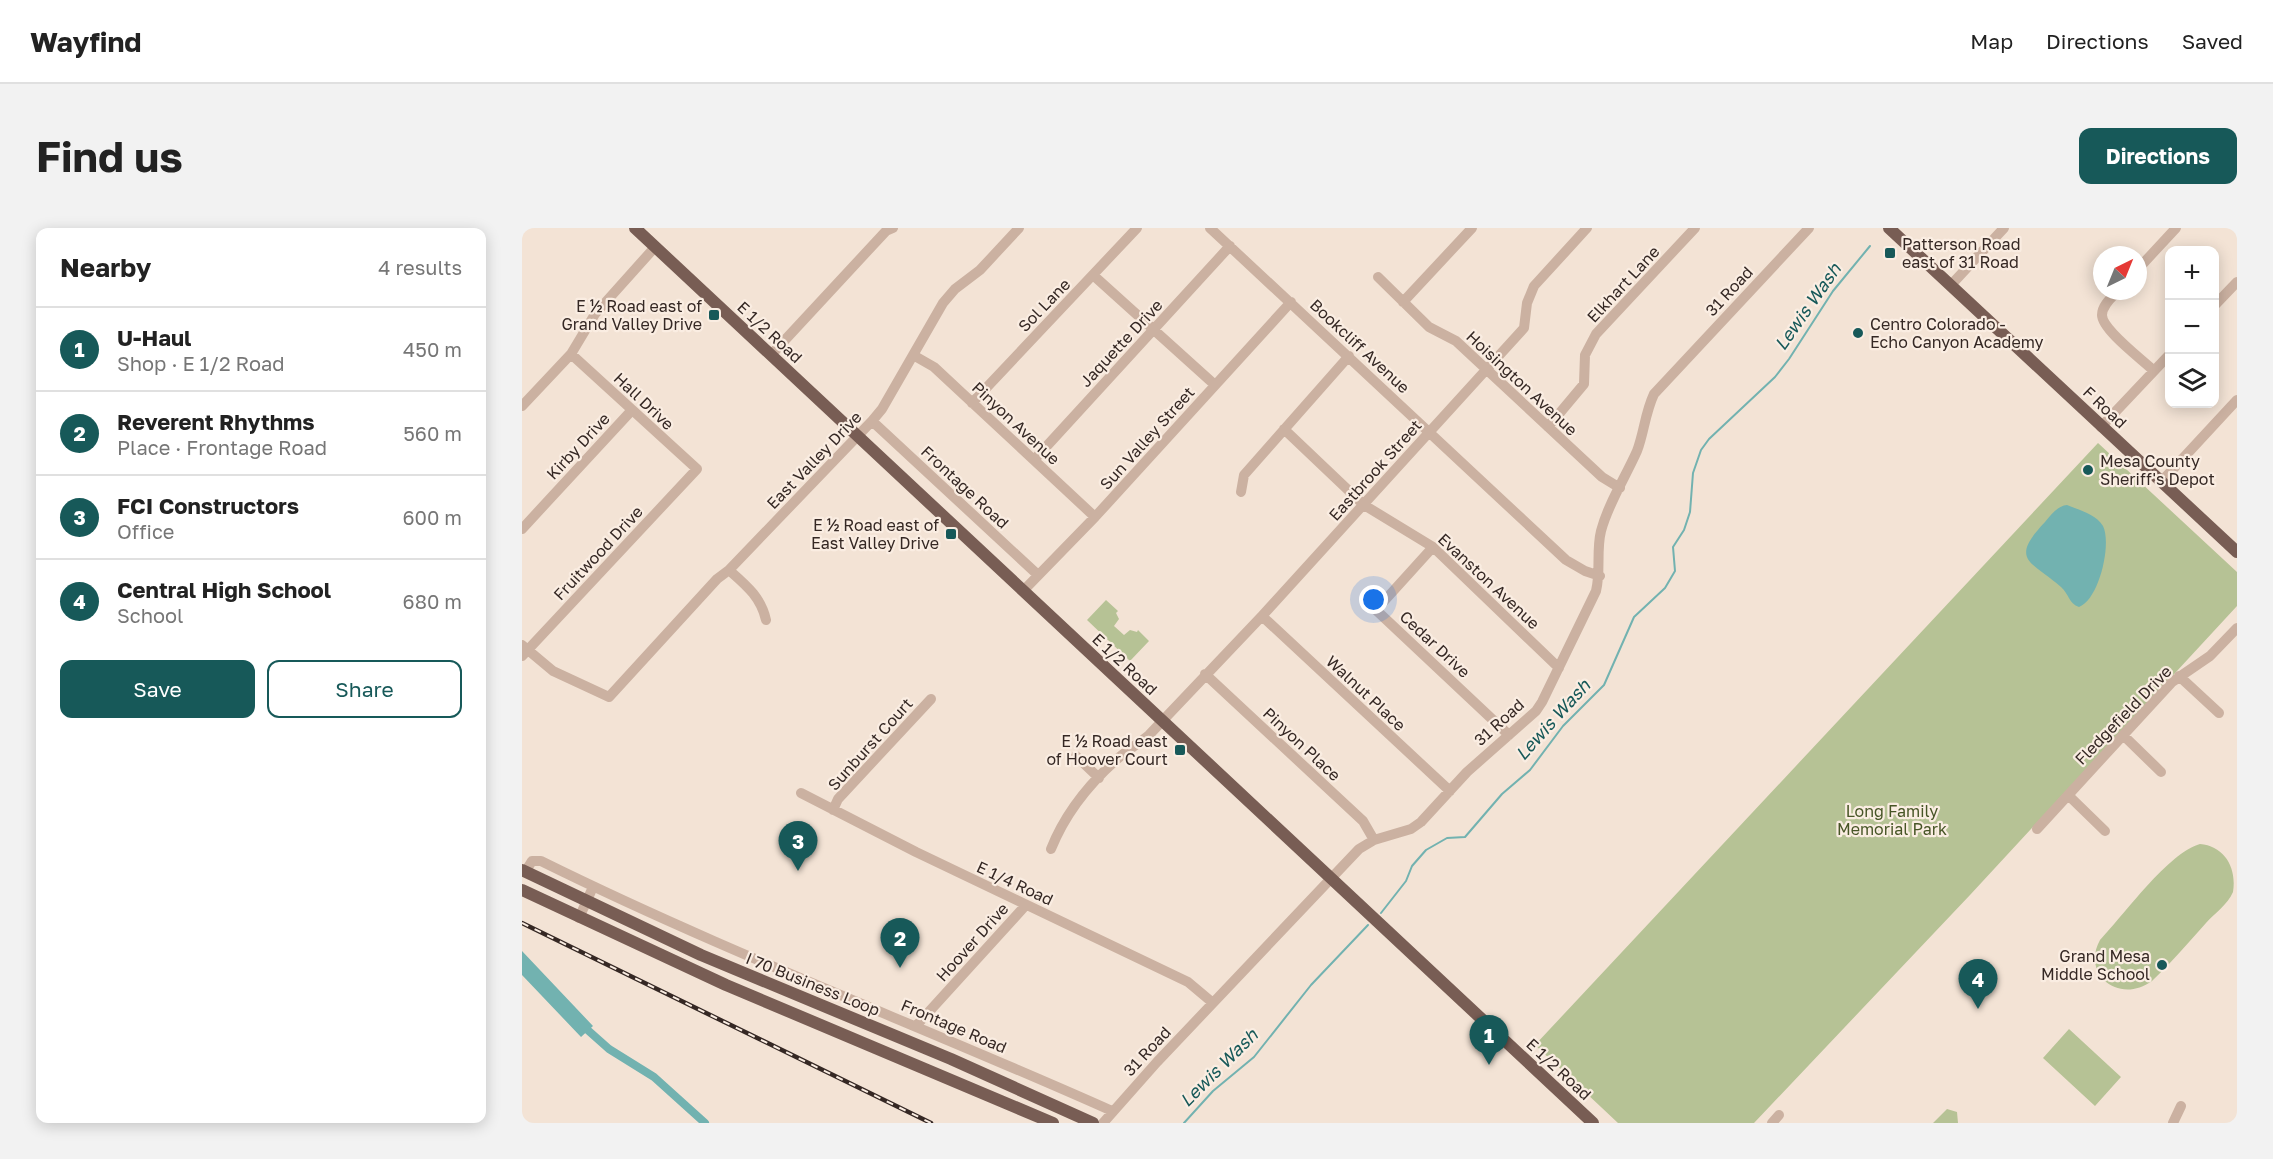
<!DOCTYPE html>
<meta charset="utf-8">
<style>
:root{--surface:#fff;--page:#f2f2f2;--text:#222;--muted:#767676;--line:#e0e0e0;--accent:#175959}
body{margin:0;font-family:"Golos Text",sans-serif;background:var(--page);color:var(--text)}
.controls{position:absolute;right:18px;top:18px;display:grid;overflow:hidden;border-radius:12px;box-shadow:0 3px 15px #0003}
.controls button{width:54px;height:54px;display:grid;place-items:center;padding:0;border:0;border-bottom:2px solid var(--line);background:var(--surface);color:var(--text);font:30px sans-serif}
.compass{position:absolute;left:1571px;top:18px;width:54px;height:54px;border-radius:50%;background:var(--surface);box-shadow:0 3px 15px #0003;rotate:43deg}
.you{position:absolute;left:852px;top:372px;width:21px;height:21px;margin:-15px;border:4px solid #fff;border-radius:50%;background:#1a73e8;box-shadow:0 0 0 9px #1a73e833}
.badge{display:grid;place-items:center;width:39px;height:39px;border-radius:50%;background:var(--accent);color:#fff;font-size:20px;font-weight:700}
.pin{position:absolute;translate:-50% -50px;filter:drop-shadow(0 2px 3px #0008)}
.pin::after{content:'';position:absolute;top:32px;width:21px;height:18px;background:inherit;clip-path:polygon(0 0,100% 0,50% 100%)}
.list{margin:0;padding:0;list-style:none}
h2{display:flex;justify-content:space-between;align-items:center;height:78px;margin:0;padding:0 24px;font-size:26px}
h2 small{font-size:20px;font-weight:400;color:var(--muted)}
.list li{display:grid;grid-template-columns:39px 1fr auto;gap:18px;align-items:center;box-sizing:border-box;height:84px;padding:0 24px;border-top:2px solid var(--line)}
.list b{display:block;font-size:22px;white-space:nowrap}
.list p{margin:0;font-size:20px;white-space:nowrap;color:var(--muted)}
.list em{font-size:20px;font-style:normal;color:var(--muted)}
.actions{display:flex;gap:12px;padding:18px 24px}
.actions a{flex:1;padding:14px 0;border:2px solid var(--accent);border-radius:12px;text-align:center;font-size:21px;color:var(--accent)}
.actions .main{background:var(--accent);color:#fff}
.icon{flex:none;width:33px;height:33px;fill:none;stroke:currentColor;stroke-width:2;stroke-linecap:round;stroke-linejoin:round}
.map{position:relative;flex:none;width:1715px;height:895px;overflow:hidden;border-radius:12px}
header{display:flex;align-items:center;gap:36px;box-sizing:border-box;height:84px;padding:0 30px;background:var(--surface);border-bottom:2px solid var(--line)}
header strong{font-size:28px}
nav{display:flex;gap:33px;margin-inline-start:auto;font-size:21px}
.intro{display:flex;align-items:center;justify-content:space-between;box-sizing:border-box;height:144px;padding:0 36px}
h1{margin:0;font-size:42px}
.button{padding:15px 27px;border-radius:12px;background:var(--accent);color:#fff;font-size:21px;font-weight:700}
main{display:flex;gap:36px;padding:0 36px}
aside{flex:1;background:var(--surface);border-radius:12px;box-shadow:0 3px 15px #0003}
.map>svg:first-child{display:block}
.green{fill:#b6c295}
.water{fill:#72b2b0}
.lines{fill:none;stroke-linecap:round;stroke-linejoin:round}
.stream{stroke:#72b2b0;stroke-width:2}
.canal{stroke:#72b2b0;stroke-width:8}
.minor{stroke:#cbb1a1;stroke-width:10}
.major{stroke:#785d54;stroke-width:12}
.rail-casing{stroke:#352824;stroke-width:4.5}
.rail{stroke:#faede2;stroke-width:2;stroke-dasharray:7;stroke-linecap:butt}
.poi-dot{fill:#175959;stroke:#faede2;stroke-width:2}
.labels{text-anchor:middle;stroke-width:4.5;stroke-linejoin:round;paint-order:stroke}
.poi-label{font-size:16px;fill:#352824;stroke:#faede2;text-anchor:end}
.street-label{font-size:16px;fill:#352824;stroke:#faede2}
.park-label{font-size:16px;fill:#475526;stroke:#faede2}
.water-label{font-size:18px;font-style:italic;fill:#175959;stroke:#faede2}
</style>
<header>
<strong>Wayfind</strong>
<nav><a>Map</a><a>Directions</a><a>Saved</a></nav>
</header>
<div class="intro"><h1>Find us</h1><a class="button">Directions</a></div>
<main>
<aside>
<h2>Nearby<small>4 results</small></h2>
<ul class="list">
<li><span class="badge">1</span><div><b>U-Haul</b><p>Shop · E 1/2 Road</p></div><em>450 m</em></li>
<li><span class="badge">2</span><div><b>Reverent Rhythms</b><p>Place · Frontage Road</p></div><em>560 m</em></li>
<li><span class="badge">3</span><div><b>FCI Constructors</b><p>Office</p></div><em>600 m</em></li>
<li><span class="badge">4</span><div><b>Central High School</b><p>School</p></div><em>680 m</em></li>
</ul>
<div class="actions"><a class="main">Save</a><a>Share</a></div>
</aside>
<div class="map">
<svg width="1715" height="895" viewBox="0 0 1715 895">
<rect width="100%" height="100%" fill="#f3e3d5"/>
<path class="green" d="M1576,215L1715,344V378L1448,667L1232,895H1096L1013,817Z
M584,372L596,383L594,385L597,391L592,398L602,407L608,402L615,404L616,402L627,413L608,433L565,392Z
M1678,616C1702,618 1715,639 1711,664C1706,676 1692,686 1684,695C1666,715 1649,735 1630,753C1597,777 1559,746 1578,712C1601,688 1647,624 1678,616Z
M1547,801L1599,849L1573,878L1521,830Z
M1425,881L1435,884L1436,895H1411Z"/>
<path class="water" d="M1545,277C1557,282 1574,286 1581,298C1590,316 1577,372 1557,379C1547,376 1547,366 1539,359C1510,333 1486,333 1523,294C1529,287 1535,278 1545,277Z
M0,723L71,798L59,809L0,747Z"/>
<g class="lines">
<path class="stream" d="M859,685L884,653L890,638L904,622L925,610L943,609L980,566L1008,542L1041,498L1082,457L1112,389L1143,360L1153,343L1151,319L1162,302L1168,284L1171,245L1179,222L1187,211L1253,149L1267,131L1311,63L1348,18
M662,895L691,863L732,829L789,757L846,697"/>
<path class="canal" d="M60,797L87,821L132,849L183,895"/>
<path class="minor" d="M688,0L1044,332L1063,343L1078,348
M1616,41L1654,0
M571,47L693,157
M856,49L907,99L934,113L1080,249L1098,260
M1429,57L1482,0
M1596,63C1590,69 1580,77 1580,87C1580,102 1621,132 1632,143
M881,74L950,0
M1692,78L1715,54
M249,127L364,3L371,0
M391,127L412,139L573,289
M450,175L615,0
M0,178L49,126L73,86L133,19
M350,193L516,347
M1026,199L1062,156L1063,127L1074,106L1173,0
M1579,199L1648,126
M762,201L842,277L911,319L1037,440
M512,232L708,18
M1639,254L1715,172
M719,264L722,247L827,128
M0,301L110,182
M911,319L854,382L987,507
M207,342C224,357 239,369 244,392
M501,363L573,289L769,74
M740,388L928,563
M0,417L31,443L87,469L195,351L207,342L350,193L360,181L421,75L433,61L458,42L497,0
M0,428L175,241L49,126
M683,446L841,593L852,612
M1657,448L1697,485
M1601,507L1639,544
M554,528L577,550
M279,565L394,624L666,754L691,775
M1546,567L1583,603
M311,582L316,571L409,471
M1515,601L1650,454L1688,428L1715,400
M529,621C543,586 566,557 594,532C604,523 616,516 627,507L740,388L1002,100L1005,75L1012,58L1065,0
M3,644L10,633H19C205,725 400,798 590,883
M57,690L71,659
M394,798L504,677
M581,895L635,834L837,621L852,612L889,601L899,594L945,544L1014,483L1020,474L1074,363C1079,343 1074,323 1079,303C1086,276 1103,250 1115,223C1122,205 1123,185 1132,166L1287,0
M1250,895L1257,887
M1651,895L1659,878"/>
<path class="major" d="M113,0L1071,895
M1367,0L1715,324
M0,642L179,727L429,831L571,895
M0,662L204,757L531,895"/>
<defs>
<path id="rail" d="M0,695L409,895"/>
</defs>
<use href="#rail" class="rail-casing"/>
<use href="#rail" class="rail"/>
</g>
<g class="poi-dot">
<rect x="1362" y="19" width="12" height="12" rx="3"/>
<rect x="186" y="81" width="12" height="12" rx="3"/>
<circle cx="1336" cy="105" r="6"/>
<circle cx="1566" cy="242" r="6"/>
<rect x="423" y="300" width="12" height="12" rx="3"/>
<rect x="652" y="516" width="12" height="12" rx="3"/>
<circle cx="1640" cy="737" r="6"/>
</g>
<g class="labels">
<g class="poi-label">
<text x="1380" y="22" text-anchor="start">Patterson Road<tspan x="1380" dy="18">east of 31 Road</tspan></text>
<text x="180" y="84">E ½ Road east of<tspan x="180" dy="18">Grand Valley Drive</tspan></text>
<text x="1348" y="102" text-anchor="start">Centro Colorado -<tspan x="1348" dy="18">Echo Canyon Academy</tspan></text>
<text x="1578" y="239" text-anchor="start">Mesa County<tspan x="1578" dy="18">Sheriff's Depot</tspan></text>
<text x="417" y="303">E ½ Road east of<tspan x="417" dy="18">East Valley Drive</tspan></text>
<text x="646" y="519">E ½ Road east<tspan x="646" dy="18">of Hoover Court</tspan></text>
<text x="1628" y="734">Grand Mesa<tspan x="1628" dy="18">Middle School</tspan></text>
</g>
<g class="street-label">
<text transform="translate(1101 56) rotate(-47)" y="6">Elkhart Lane</text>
<text transform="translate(1207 63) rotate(-47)" y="6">31 Road</text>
<text transform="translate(522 77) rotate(-46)" y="6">Sol Lane</text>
<text transform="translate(248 104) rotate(43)" y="6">E 1/2 Road</text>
<text transform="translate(599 115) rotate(-47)" y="6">Jaquette Drive</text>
<text transform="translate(838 118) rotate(43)" y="6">Bookcliff Avenue</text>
<text transform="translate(1000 155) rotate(43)" y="6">Hoisington Avenue</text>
<text transform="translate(122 173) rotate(43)" y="6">Hall Drive</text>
<text transform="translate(1583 179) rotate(43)" y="6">F Road</text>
<text transform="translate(494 195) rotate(43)" y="6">Pinyon Avenue</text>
<text transform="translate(625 210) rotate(-48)" y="6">Sun Valley Street</text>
<text transform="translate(56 218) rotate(-47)" y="6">Kirby Drive</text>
<text transform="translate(292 232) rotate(-46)" y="6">East Valley Drive</text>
<text transform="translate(853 242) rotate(-48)" y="6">Eastbrook Street</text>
<text transform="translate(443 259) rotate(43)" y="6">Frontage Road</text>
<text transform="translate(76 325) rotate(-47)" y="6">Fruitwood Drive</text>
<text transform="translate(967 353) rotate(43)" y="6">Evanston Avenue</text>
<text transform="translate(913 416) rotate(43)" y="6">Cedar Drive</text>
<text transform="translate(603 436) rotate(43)" y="6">E 1/2 Road</text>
<text transform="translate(844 465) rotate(43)" y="6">Walnut Place</text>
<text transform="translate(1601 487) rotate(-46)" y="6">Fledgefield Drive</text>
<text transform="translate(977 494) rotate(-42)" y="6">31 Road</text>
<text transform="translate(348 516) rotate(-48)" y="6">Sunburst Court</text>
<text transform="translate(780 516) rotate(43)" y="6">Pinyon Place</text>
<text transform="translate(493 655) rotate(25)" y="6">E 1/4 Road</text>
<text transform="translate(450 714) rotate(-48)" y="6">Hoover Drive</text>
<text transform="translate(291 756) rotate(22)" y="6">I 70 Business Loop</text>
<text transform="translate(432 798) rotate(23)" y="6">Frontage Road</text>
<text transform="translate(625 823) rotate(-47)" y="6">31 Road</text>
<text transform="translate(1037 841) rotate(43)" y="6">E 1/2 Road</text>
</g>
<g class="park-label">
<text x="1370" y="589">Long Family<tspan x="1370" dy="18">Memorial Park</tspan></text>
</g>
<g class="water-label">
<text transform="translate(1286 79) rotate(-55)" y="6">Lewis Wash</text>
<text transform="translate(1031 492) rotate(-48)" y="6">Lewis Wash</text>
<text transform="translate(697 840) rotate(-45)" y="6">Lewis Wash</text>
</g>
</g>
</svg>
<div class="controls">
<button>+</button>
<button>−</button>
<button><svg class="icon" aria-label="layers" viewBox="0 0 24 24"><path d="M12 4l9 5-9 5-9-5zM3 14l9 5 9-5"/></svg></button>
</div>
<svg class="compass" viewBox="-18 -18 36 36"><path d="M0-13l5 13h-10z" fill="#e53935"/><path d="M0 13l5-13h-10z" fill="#767676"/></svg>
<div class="you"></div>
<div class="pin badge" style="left:967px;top:837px">1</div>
<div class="pin badge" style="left:378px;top:740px">2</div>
<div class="pin badge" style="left:276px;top:643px">3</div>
<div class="pin badge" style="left:1456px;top:781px">4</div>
</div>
</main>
